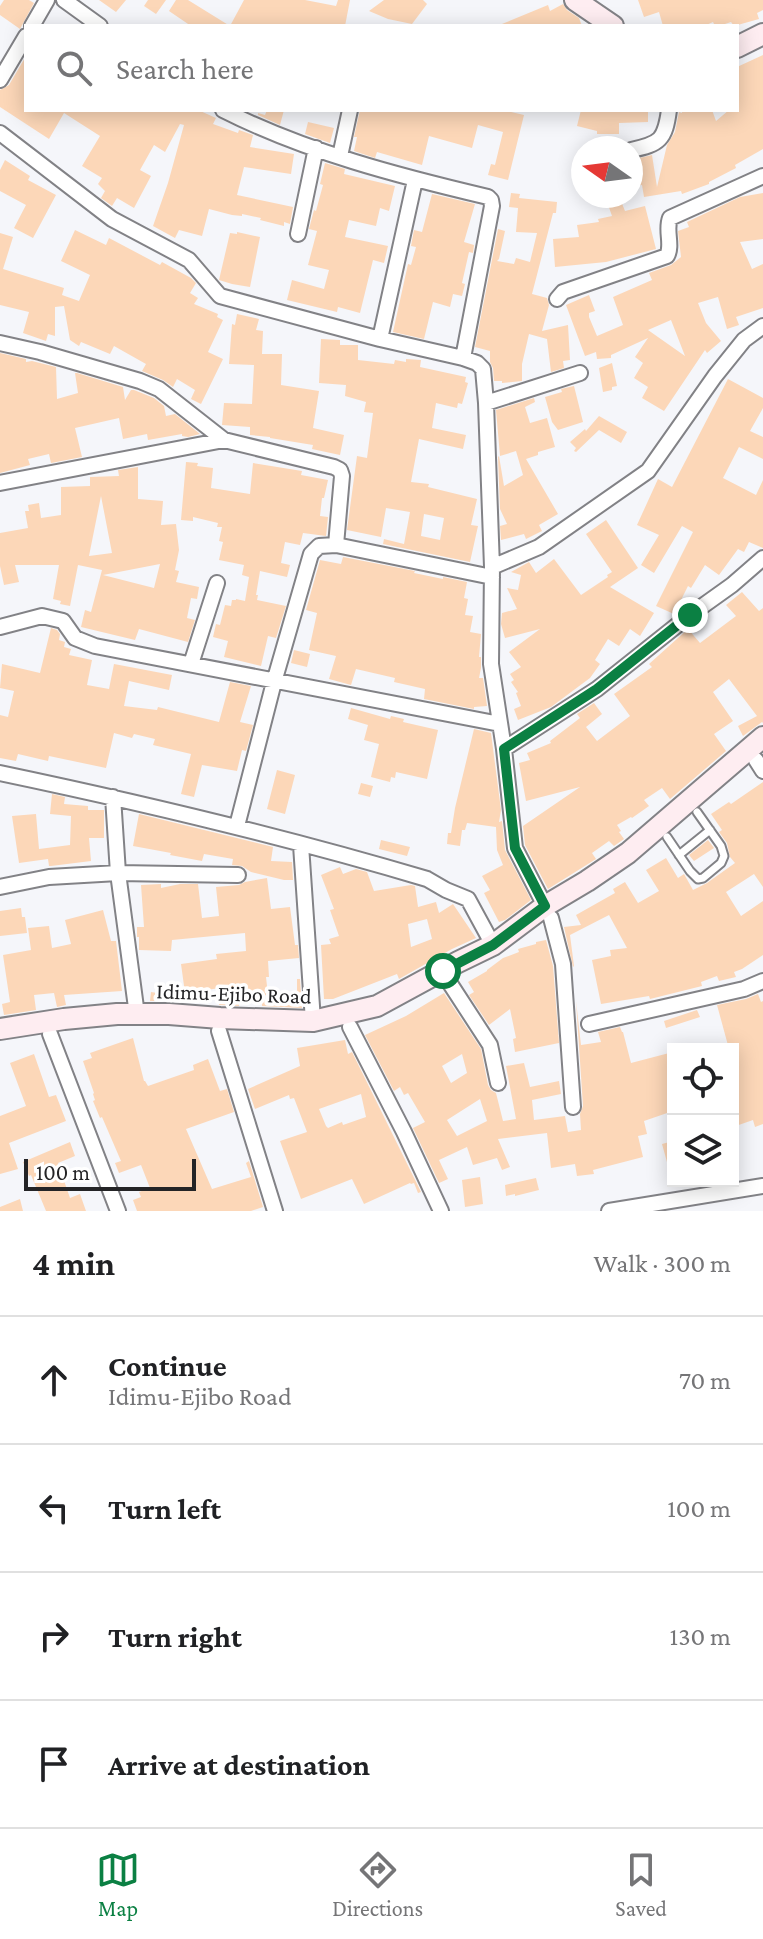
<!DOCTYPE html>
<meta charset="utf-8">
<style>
:root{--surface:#fff;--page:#f2f2f2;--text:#202124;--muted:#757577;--line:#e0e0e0;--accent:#0b8043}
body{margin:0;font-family:"Crimson Pro",serif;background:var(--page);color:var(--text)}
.controls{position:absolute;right:24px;bottom:24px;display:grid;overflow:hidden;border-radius:0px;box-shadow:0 4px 20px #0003}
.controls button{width:72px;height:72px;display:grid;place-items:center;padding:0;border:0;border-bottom:2px solid var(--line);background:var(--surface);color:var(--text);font:40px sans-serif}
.compass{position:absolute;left:571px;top:136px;width:72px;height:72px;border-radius:50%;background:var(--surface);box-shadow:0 4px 20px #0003;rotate:284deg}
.scale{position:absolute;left:24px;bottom:20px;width:172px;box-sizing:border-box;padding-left:8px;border:4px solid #242426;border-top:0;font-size:22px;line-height:28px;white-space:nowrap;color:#242426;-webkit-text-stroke:6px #fff;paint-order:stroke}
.stop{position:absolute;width:24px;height:24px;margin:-18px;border:6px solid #0b8043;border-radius:50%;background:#fff}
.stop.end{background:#0b8043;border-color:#fff;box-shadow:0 2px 8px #0008}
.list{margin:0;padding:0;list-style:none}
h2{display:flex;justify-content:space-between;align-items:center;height:104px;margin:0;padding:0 32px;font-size:34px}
h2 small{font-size:26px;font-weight:400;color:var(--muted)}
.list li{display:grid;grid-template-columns:52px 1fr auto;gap:24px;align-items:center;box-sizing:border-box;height:128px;padding:0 32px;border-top:2px solid var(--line)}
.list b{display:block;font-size:30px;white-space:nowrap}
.list p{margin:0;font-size:26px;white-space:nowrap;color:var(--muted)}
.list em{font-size:26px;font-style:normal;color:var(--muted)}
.icon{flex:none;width:44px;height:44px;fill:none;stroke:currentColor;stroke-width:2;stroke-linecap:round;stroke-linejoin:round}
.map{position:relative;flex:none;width:763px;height:1211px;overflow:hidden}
.search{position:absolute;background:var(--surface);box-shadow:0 4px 20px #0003;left:24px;right:24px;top:24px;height:88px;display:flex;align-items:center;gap:20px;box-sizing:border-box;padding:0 28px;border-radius:0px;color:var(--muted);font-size:30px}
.sheet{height:616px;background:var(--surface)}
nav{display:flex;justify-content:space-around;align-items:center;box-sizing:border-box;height:112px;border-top:2px solid var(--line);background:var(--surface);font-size:22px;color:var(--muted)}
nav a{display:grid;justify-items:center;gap:4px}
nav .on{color:var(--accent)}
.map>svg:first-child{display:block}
.building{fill:#fcd7b8;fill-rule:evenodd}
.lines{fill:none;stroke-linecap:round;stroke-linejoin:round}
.lane-casing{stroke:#828286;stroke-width:11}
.street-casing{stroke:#828286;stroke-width:18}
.secondary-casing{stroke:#828286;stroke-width:24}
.lane{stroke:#fff;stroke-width:7}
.street{stroke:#fff;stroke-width:14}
.secondary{stroke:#feedf1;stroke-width:20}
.route{stroke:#0b8043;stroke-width:10}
.labels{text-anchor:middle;stroke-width:7;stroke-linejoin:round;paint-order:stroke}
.street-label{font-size:22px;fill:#242426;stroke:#fff}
</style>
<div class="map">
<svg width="763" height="1211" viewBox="0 0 763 1211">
<rect width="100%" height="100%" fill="#f5f6fa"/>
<path class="building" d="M4,0H29L34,3L20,29L0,15V6Z
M99,0H126L116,12Z
M148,0H166L156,14L144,6Z
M176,0H188L230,26L244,0H305L336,6L338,0H350L345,26H313L304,24L303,26H191L169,11Z
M384,0H423L427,4L412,24L388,19L369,11Z
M638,0H763V10L757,13L759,19L734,26L731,22L719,26H715L713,22L704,26H663L659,12L644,17Z
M563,4L567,10L579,18L582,26H497L548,5L550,11Z
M763,55V149L735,165L736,168L709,182V184L682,194L681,191L644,197L642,185L631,187V160L652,155L657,187L667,145L675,132L679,112L682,113V110H712L716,121L729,110H737V67Z
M26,56V110H198L216,118L213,124L238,133L239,130L253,135L250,147L294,154L291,174L244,167L237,195L293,207L290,224L284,222V226L260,220L261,218L242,214V216L232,215L209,209L202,236L179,230L175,238L153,226L168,183L184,125L180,124L165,152L154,145L140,170L151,176L134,208L117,198L112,206L101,198L105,191L98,184L102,178L82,166L100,136L64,113L49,139L0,107V90L9,85Z
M267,110H284L280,125L258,115V113L265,115Z
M360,110H503L524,115L508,180L488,175L491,164L495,165L503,132L478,125L472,148L429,136L422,165L377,152L375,158L354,151L357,137H354Z
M581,110H648V122L619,123V134H597V131L577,126Z
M308,122L334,128L330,143L305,134Z
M5,160L30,176L28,180L56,195L33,238L14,228L26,205L0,191V170Z
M325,163L345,169L344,174L395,186L389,211L380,208L376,226L349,220L345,237L388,246L384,263L373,260L360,313L338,307L337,312L287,300L292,280L324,289L329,270L308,265L317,231L309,229L314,210L316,211L323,185L320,184Z
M511,193L520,194L519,198L557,202L556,213H553L532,294L547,298L549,305L542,331L568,325L570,360L563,361L564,368L551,372L547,339L529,334L522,364V381L502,383V381H494L493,368L490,362V351L475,347L498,229L505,231L499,259L497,261L514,264L516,258L530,262L537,233L516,232L518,208L509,207Z
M763,193V239L740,242L752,269L763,264V308L736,317L739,325L727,329L718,297L698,303L706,323L721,341L707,353L705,350L664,411L642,398L648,387L634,378L643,363L635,357L648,338L611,355V358L597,359L596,352L585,356L566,305L589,295L595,311L589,313V317L597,336L623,325L613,297L652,280L649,273L671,265L681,257L678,231L689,227L687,222L740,197ZM671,320L685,356L648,330Z
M432,194L475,204L464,242L474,245L473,253L469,252L462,283L465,284L462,296L453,294L450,307L433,302L424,339L393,332L408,264L411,265L416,247L411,246L414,230L422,232Z
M605,196H619L625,211L645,206L656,249L606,262L555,267L553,239L579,237L577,225L599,222L598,219L612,216Z
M75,230L106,245L109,238L160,265L162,262L191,278L196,283L190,293L198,298L194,304L218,314L217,317L223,320L208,352L223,359L201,404L191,399L195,390L177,379L173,387L163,380L142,371L146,364L114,346L110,354L81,342L79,346L70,340L64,306L55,307V336L48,334L46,341L23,333L29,312L0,305V233L13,237L3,269L64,288L62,295L79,301L90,275L61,261Z
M237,232L260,237L250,287L232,284L219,280L230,233L237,234Z
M237,314L259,319L256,330L263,331L262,354H282L281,385L319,391L313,428L344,435L340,455L312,449L313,445L270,438V437L250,435V427L222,425L224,403L252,404L254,365L229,364L232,324L235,325Z
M321,339L340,340V345H358V360L394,364L395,360L406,362V359L421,360L420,367L466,377L465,382L468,383L462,404L458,403L457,408L436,403L432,428L466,435L463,449L419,439L411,482L429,484L428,487L477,499L471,525L478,526L470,562L383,544L384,539L404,544L410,512L386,508L381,537L347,530L357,456L367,458L373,413L364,412L366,402L345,396L346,385L319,383ZM424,514L444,518L440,540L421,536Z
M0,353L26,359V362L32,361L56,367L57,399L78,393L75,373H77L123,387L125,400L131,390H134L154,398L164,406L166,416L175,414L200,434L188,437L182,436V434L148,440L147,434L123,439L119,418L75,428L82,457L51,463L49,454L28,459L30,465L0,473Z
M612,363L617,386L612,387V390L603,392L599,368Z
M728,379L763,398V408L750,431L763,437V459L739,447L723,478L756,495L763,480V548L749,542L744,552L738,549L719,575L705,565L691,588L688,586L674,614L656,606L693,532L682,526L654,573L641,565L659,535L637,525L658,479L672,487Z
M574,386L583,422L558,430L552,422L545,397L562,392L561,389Z
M534,398L535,402L525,407L530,423L547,418L555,447L538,452V455L526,459L558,514L539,525L542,531L526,539L524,534L501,540L500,526L507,524L500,509L498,457L499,456L504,486L523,475L516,451L500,456L496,410Z
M599,416L627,432L621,443L599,430L576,452L574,451L576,448L570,442L585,429L586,431Z
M186,462L198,463L197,466L213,468L211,488L250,494L253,463L302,471L301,475L328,480L324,498H322L320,516L328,517L326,536L303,533L300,545L285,542L281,563L290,565L287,577L260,571L256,595H258L257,600L286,606L276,638L268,636L261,666L224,657L228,641L213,637L216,624L220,625L225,605L231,606L232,600H236V599L245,601L249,577L242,575L244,565L219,560L223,542L219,541L222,527H217L218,523L193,517V521L181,520Z
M138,467V499L163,501L161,525L176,524L179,550L175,570L179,571L176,582L199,587L197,599L191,598L187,618L195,620L188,642L139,629L135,640L81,627L85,610L91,612L102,570L78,565L70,606L60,604L61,601L53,599L59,565H15L19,582L4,585L0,566V533L28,528L25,511H29L28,505L39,503L41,518L61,515V487L90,486V477L119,476L118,470ZM101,496L112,553L89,556ZM160,564L154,588L103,575Z
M606,520L638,568L610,587L654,613L640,636L630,629L619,646L608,639L595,660L600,664L590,678L551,707L518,720L514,709L521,706L516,693L518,692L511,682L514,680L510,674L521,667L509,652L540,629L505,638L501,624L502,613L517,609L507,588L518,590L521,575L511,572L529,562L536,573L554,559L581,595L608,577L607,575L612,572L586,534Z
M343,557L415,571L414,573L443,579V577L467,582L464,598L468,599L465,615L473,616L470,632L481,634L479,657H481V668L479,678H483L487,706L474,707V709L424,699L425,689L394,682L395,678L356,669L351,685L329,679L336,656L309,650L317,613L306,610L320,560L341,564Z
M742,592L759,611L763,608V723L762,722L743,736L738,726L757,716L729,679L713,692L733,721L714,734L726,751L670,799L662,788L644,800L649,806L632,818L631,817L617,825L621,831L619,832L624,839L614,846L609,841L592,853L596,859L548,889L525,845L523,826L580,787L526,801L519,763L530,760L527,753L551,743L550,741L580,718L577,714L594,703L602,714L586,727L597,741L630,716L614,694L652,667L649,664L688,629L700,643L736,616L726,605Z
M51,628L57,630L60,634L59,640L65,642L64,647L71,649L69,655L92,660L87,685L109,689L114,664L172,675L169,690L129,681L124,706L157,710L158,707L219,722L230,682L251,686L240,722L253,725L246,751L242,750L237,771L202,765L194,797L181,794L191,754L153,745L155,739L134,734L132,738L114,733L106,768L49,756L48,761L18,754L16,761L0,758V715L8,717L14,691L0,688L2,664L40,673Z
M294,650L310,654L307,667L291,663Z
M351,708L390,719L391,716L404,719L403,722L438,730L427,779L396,772L395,778L391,777L390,782L371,777L379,744L364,740L368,725L348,719Z
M474,729L491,733L501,810L499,822L502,821L505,850L531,900L505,920L499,922L484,893L490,890L482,876L503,865L497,850L496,827L467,823L465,830H462L460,846L447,844L448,833H451L455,808Z
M277,770L295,775L285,814L267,809Z
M763,782V887L754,874L726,892L741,916L763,901V955L742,969L734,972L736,977L719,981L717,976L701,982L702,986L650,999L649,996L601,1004L592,960L611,956L610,950L627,948L609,915L570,935L574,966L573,967L564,927L581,925L576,915L615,893L613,889L625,882L638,903L659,891L646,870L666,858L678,878L684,874L693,890L707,883L735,863L730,857L727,843L719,832L722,830L711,814L729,802L731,804Z
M361,783L373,786L370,797L358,794Z
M52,794L65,797L64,804L88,806V810H104V838H89L91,861L51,866H49L48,859L19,863L12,816L36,814L39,849L70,845L71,816L50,814Z
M139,814L273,847L271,861L292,862L293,880H284L251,872L242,866L232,865L233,859L204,854L202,861L170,855L171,853L133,846Z
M381,840L410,847L407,856L379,849Z
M708,840L714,848L694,861L689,855Z
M340,867L343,874L356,869L367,872L374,891L411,885L415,886L418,907L436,902L439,913L453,904L476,938L452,949L399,979L397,974L333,999H324L321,945L331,944L329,939L339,936L330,910L334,909L321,875ZM427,919L432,939L411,947L408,924Z
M267,878L271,909L290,907L295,945H298L299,958L268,961L269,977H266L268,995L240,998L239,1006L219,1005L220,988L185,993L181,964L217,959L216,954L246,951L245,933L172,940L171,951L139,950V937H137V927H144L141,885L161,884V888L180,884H198L202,918L219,916L216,887L239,885L245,882Z
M21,908L22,917H25L27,933L0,936V911Z
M103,910L111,941H116L122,991L64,995L66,1005L57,1007L54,993L34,995L36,1010L4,1015L2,1004L10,1002L3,955L31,950L28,928L49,926L52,948L71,944L65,920Z
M546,940L553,966L559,1043L515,1052L513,1039L516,1038L510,1009L489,1025L469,995L474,992L468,982L487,971V970L503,958L519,952L518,949L536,944V942Z
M297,979H300L302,1008L262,1006V999H297Z
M151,992L175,996L174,1001H150Z
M444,993L481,1049L488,1085L491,1090L496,1093L503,1121L516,1119L506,1066L524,1063L530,1087L559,1081L561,1094L532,1100L534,1120L565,1116L568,1132L581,1130L580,1114L583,1106L576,1001L581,1045L601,1042L598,1032L620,1027L622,1032H623L631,1063L673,1052V1080L668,1082L673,1099V1111L644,1121L647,1134L638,1136L643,1157L593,1170L594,1174L577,1176L575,1164L551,1168L547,1133L498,1139L510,1167L502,1170L497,1158L473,1165L467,1147L439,1160L448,1179L439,1183L413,1128L425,1122L408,1093L404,1095L400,1087L394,1091L365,1035L406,1016ZM462,1054L467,1073L451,1083L442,1066ZM480,1099L487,1121L457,1136L447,1120Z
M758,994L761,1002L763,1001V1124L755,1127L753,1120L733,1127V1049H729L717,1005L746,999Z
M697,1010L700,1017L666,1028L664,1021Z
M133,1038L144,1081H145L148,1086L194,1070L193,1065L208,1059L220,1091L227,1089L234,1112L186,1129L212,1189L251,1177L246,1163L249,1161L263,1207L251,1211H137L133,1200L141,1197L139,1192L150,1188L141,1165L119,1173L115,1163L121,1161L102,1117L100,1118L93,1101L95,1100L93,1094L94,1093L83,1061L92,1058L90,1053Z
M345,1040L348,1054L352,1052L421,1192L418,1193L414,1183L411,1184L410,1183L364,1204L352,1179L301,1199L280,1141L307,1132L294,1098L290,1099L289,1095L255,1109L248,1089L300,1066L297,1048ZM361,1094L366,1117L343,1125L342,1122L328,1128L326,1126L319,1109Z
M34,1054L49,1097L56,1095L66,1121L9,1143L18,1169L0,1174V1116L26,1106L10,1063Z
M673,1141V1172L670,1173L662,1144Z
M70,1142L75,1156L58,1163L70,1198L80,1194L86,1211H46L31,1175L29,1176L23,1162Z
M480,1177L483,1204L465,1207L462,1180Z
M536,1178L539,1190L515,1196V1194L506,1196L505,1185Z
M20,1199L23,1211H0V1207Z"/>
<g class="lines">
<defs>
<path id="lane" d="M667,837L690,871L698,879L703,878L721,863L724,856L721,846L697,812
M679,855L710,830"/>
<path id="street" d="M64,0L100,26
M32,26L47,0
M0,80L26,36
M223,110C306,152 399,176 488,197L491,200L492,206L463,358
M0,133L112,219L189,260L220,296L380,339L463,358L477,363L483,369L486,403L492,567L491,664L504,749L515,848L545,906
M631,150C660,144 665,140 669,110
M340,156L350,110
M298,234L316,148
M557,299L563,292L667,256C673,245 665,230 670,218L763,176
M380,339L415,180
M0,343L40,352L140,381L159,389L224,440
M486,403L580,373
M0,483L224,440L334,467L340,470L342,476L336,545
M492,567L539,547L648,471L715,376L744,340L763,326
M0,627L42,616L63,621L75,638L95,646L500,724
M191,664L217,583
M504,749L597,689L690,615L732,585L763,558
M756,760L763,771
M0,773C143,803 286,837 427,879L446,890L468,899L493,945
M113,797L118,873L137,1015
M237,826L274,682L311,554L319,546L336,545L492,577
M301,845L313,1021
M0,887L49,877L118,873L238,875
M551,918L563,964L573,1107
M449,982L490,1045L498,1083
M589,1024L744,989L763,981
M350,1027L404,1132L441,1211
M219,1031L275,1211
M50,1034L118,1211
M609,1211L763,1186"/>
<path id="secondary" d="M575,0L613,26
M737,47L763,34
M0,1029L64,1019L117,1014H169L220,1018L313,1021L377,1006L458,962L493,945L545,906L587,881L628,853L763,737"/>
</defs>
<use href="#lane" class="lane-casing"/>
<use href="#street" class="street-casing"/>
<use href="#secondary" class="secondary-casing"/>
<use href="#lane" class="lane"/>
<use href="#street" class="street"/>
<use href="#secondary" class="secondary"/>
</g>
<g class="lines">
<path class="route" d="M443,971L493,945L545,906L515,848L504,749L597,689L690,615"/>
</g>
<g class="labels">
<g class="street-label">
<text transform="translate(234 993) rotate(2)" y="8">Idimu-Ejibo Road</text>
</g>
</g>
</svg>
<div class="controls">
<button><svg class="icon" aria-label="locate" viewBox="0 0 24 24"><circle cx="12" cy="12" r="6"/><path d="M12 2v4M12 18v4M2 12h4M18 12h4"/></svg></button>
<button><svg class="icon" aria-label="layers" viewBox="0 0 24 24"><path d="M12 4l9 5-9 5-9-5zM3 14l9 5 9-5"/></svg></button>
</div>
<svg class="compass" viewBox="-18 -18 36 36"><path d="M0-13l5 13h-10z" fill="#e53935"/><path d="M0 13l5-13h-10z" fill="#757577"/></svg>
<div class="scale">100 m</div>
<div class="stop" style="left:443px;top:971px"></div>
<div class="stop end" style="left:690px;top:615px"></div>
<div class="search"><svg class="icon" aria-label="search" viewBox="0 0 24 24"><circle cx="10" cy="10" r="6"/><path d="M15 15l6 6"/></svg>Search here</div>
</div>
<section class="sheet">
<h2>4 min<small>Walk · 300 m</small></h2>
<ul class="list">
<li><svg class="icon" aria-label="ahead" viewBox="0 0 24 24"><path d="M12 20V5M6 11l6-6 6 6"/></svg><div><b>Continue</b><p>Idimu-Ejibo Road</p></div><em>70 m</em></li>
<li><svg class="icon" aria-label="left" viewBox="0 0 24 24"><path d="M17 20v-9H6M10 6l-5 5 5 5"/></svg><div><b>Turn left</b></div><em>100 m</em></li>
<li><svg class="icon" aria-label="right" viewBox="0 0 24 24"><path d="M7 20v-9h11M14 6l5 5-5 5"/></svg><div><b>Turn right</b></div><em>130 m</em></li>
<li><svg class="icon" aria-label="arrive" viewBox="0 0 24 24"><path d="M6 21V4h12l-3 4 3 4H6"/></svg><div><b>Arrive at destination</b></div></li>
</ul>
</section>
<nav>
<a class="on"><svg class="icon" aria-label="map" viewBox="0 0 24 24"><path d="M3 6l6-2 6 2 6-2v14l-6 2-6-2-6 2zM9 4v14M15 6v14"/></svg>Map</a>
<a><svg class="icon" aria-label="directions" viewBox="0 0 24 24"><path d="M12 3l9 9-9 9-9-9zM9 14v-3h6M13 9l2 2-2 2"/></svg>Directions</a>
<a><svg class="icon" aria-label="saved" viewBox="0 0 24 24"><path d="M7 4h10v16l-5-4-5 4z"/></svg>Saved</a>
</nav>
